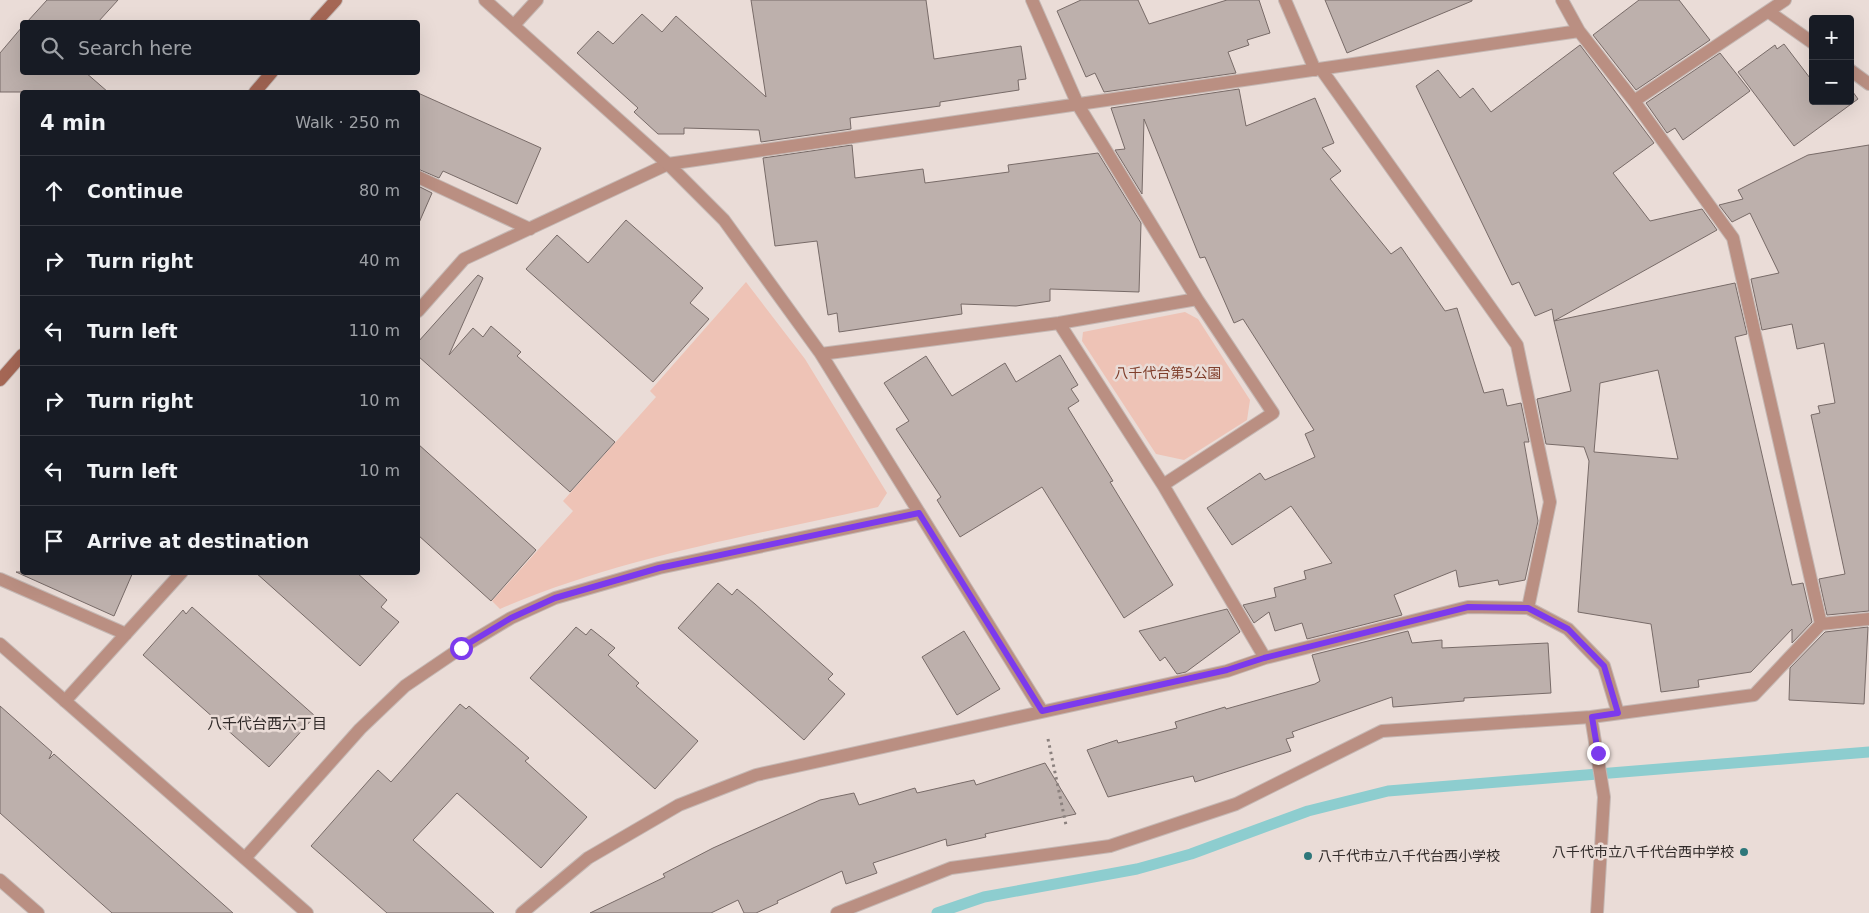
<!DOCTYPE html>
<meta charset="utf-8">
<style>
:root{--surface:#171b24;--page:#242831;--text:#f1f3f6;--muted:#9ea1a6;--line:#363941}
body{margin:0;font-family:"DejaVu Sans","Noto Sans JP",sans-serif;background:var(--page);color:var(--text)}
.controls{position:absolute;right:15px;top:15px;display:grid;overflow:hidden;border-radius:5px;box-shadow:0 5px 20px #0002}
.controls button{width:45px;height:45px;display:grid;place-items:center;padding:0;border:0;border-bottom:1px solid var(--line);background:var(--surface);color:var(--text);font:25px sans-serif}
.stop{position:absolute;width:15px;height:15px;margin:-11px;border:4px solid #7c3aed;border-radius:50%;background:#fff}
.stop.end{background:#7c3aed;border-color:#fff;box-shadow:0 1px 5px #0008}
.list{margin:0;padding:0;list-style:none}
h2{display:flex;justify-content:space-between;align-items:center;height:65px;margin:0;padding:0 20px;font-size:21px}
h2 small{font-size:16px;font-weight:400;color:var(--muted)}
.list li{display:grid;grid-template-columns:32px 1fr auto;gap:15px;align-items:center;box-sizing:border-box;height:70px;padding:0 20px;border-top:1px solid var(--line)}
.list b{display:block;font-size:19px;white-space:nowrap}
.list em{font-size:16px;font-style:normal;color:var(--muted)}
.icon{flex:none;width:28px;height:28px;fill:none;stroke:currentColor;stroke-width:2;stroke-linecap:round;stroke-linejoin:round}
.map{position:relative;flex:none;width:1869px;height:913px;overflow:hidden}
.search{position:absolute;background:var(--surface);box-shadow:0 5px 20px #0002;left:20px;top:20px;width:400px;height:55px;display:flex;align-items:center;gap:12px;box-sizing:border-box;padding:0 18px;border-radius:5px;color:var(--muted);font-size:19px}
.panel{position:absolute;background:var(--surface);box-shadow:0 5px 20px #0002;left:20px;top:90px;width:400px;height:485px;border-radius:5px}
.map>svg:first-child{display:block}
.green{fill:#eec3b6}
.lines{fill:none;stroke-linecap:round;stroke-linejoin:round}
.stream{stroke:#8dcdcf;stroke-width:11}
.building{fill:#bdb0ac;stroke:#786b68;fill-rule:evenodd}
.service-casing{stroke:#c5b8b4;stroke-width:14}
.minor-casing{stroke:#c5b8b4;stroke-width:14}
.tertiary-casing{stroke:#c5b8b4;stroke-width:14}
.secondary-casing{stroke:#c5b8b4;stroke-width:14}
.path{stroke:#8b817e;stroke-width:3;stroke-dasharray:2.5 4;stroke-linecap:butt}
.service{stroke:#ba8f82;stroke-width:12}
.minor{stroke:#ba8f82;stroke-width:12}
.tertiary{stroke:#ba8f82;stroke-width:12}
.secondary{stroke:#a56755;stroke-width:12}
.route{stroke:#7c3aed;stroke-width:6}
.poi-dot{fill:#2e777a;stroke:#eadcd7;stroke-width:2}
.labels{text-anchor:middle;stroke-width:5;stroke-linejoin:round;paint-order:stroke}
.park-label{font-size:14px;fill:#803f2c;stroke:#eadcd7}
.poi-label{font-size:14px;fill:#302a29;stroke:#eadcd7;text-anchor:end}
.neighbourhood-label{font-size:15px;fill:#302a29;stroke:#eadcd7}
</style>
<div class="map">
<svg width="1869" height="913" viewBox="0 0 1869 913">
<rect width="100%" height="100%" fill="#eadcd7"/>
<path class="green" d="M746,282L805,359L887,493L878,507C751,536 620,557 500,609L492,601L573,511L563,501L656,397L650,391Z
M1185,312L1198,319L1250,400L1247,420L1184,460L1156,454L1082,341L1083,332Z"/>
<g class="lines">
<path class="stream" d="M937,913L984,897L1137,869L1191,854L1308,811L1388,791L1869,752"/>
</g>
<path class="building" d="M47,0H118L98,22H27Z
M751,0H926L934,59L1021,46L1026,79L1018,80L1019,90L940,102V106L850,118L851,129L761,142L759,130L684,128V134H658L634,112L638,108L577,53L598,31L613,44L642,14L662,32L676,16L766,97Z
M1081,0H1138L1149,24L1227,0H1259L1270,33L1247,40L1249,45L1228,52L1236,73L1104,92L1095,73L1086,77L1057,11Z
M1325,0H1472V1L1347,53Z
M1639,0H1679L1710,40L1636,90L1593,35Z
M22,27V72H85L108,92H0V53Z
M1784,44L1813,82V101H1850V88L1858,99L1794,146L1738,72L1775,45L1777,49Z
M1580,45L1654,143L1613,173L1650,221L1702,209L1717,230L1554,321L1552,309L1535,316L1519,282L1512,285L1416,86L1438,70L1460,98L1473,88L1491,112Z
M1720,53L1750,91L1683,140L1675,128L1667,133L1646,103Z
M1239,89L1246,126L1315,98L1334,143L1322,148L1341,171L1330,179L1391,254L1401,247L1445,311L1457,308L1484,393L1503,389L1507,406L1521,403L1529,442H1524L1538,521L1525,580L1499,585L1498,580L1459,587L1456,570L1394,595L1402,615L1307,639L1302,623L1275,631L1269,612L1254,623L1243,605L1276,597L1274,588L1306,579L1304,571L1332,563L1291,506L1232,545L1207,508L1260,473L1265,480L1315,457L1305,434L1314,430L1243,319L1234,323L1205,257L1200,258L1144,119L1142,194L1115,150L1125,149L1111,108Z
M418,93L541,148L517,204L443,171L439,178L418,169Z
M852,145L855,178L923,169L925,183L1009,172L1008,165L1098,153L1141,223L1139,292L1050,289V301L1016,306L961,304L962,314L839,332L837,313L828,315L817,241L775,246L763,158Z
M1869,145V611L1827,615L1819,579L1845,574L1811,415L1820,413L1818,406L1835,403L1824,343L1797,349L1792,324L1762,330L1751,279L1779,273L1750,213L1732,222L1719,205L1743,199L1738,190L1808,155Z
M418,186L432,193L418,225Z
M626,220L703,288L690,303L709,319L653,382L526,269L557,235L588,263Z
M478,275L483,278L449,355L473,328L483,337L491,326L521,352L517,356L615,442L570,492L418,356V342Z
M1735,283L1747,334L1735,337L1792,585L1803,583L1812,622L1792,643V629L1751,672L1698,680L1699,687L1661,692L1651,624L1578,612L1589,461L1584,447L1546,444L1537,399L1571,391L1554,321ZM1658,370L1678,459L1594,452L1600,383Z
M1060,355L1078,385L1071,389L1079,401L1068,408L1113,481L1110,482L1173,585L1124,618L1042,487L960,537L937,500L941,497L896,429L909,421L884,383L926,356L952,396L1005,363L1016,382Z
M418,444L536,550L491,601L418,535Z
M16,572H133L114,616Z
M255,572H356L387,600L381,607L399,622L360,666Z
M718,583L732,595L737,589L755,604L833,674L828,679L845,694L804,740L678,628Z
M192,607L315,716L269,767L143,655L183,610L186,614Z
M1227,609L1240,632L1186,672L1177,674L1165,657L1160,661L1139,631Z
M576,627L586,635L591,629L615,648L608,655L639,683L636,686L698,741L655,789L530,678Z
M1868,627L1864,704L1789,700L1790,668L1825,632Z
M964,631L1000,689L957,715L922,657Z
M1408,631L1412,643L1442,640V648L1548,643L1551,693L1464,698V701L1393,707L1392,697L1292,732L1294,737L1286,739L1291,751L1195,782L1193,776L1108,797L1087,750L1117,740L1118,743L1177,728L1175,722L1225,707L1226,709L1315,684L1320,681L1312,655Z
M460,704L466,709L469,706L529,758L525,761L587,817L541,868L457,793L413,840L494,913H387L311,846L378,770L391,782Z
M0,706L52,752L49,759L54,754L233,913H112L0,813Z
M1045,763L1076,814L985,834L986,837L947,846L946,839L873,863L877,873L846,884L842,871L777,901L778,903L756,913H744L738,900L711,913H590L665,877L663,874L713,848L820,800L854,793L859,805L915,788L917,793L974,780L976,785Z"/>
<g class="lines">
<defs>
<path id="service" d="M418,177L530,229
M418,311L464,259L668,164
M0,579L126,634
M65,701L182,572
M245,858L360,729L405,686L461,648L511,618L555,598L659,568L919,513
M0,880L38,913"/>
<path id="minor" d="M485,0L668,164L724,220L821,354L1042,711
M1032,0L1078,105L1197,299L1273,413L1163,485
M1285,0L1315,70
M1562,0L1579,31L1634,101L1733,238L1821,624
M1769,12L1813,43
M514,25L537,0
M1321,69L1517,345L1550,502L1528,608
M1850,70L1869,84
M1634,101L1785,0
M668,164L1579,31
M1059,323L1163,485L1265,658
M821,354L1059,323L1197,299
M1591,717L1604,797L1597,913
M522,913L588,858L679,805L756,775L1227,671L1265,658L1468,607L1528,608L1568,629L1604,666L1618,713
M837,913L951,868L1110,846L1236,804L1382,731L1591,717L1754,695L1821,624L1869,619"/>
<path id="tertiary" d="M0,644L307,913"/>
<path id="secondary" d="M316,22L336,0
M255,92L272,72
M0,380L22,355"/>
</defs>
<use href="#service" class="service-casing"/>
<use href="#minor" class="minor-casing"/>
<use href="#tertiary" class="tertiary-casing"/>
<use href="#secondary" class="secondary-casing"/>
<path class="path" d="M1048,739L1066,825"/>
<use href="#service" class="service"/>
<use href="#minor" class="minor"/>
<use href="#tertiary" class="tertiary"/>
<use href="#secondary" class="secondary"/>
</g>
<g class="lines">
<path class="route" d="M461,648L511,618L555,598L659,568L919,513L1042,711L1227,670L1264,658L1468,607L1528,608L1568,629L1604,666L1618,713L1592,717L1598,753"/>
</g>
<g class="poi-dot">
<circle cx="1744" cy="852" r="5"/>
<circle cx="1308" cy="856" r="5"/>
</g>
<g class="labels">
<g class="park-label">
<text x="1168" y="378">八千代台第5公園</text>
</g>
<g class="poi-label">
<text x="1734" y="857">八千代市立八千代台西中学校</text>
<text x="1318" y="861" text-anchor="start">八千代市立八千代台西小学校</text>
</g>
<g class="neighbourhood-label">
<text x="267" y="729">八千代台西六丁目</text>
</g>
</g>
</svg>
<div class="controls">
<button>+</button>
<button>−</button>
</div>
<div class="stop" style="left:461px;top:648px"></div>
<div class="stop end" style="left:1598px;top:753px"></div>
<div class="search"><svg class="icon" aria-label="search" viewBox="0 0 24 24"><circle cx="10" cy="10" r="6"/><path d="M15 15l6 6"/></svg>Search here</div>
<section class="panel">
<h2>4 min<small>Walk · 250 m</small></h2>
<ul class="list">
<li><svg class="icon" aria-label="ahead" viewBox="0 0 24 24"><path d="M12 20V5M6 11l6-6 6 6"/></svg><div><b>Continue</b></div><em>80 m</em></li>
<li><svg class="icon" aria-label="right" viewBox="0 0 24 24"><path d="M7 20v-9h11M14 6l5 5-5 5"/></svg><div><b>Turn right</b></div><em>40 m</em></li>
<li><svg class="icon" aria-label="left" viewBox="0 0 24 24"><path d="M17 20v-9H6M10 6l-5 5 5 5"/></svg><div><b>Turn left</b></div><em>110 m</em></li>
<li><svg class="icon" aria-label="right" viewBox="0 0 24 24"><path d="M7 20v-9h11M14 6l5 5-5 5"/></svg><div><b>Turn right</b></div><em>10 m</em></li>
<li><svg class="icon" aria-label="left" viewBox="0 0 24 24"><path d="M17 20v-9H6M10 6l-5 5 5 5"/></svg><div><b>Turn left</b></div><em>10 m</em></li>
<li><svg class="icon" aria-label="arrive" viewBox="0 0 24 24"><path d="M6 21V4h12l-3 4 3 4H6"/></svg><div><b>Arrive at destination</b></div></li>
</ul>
</section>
</div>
